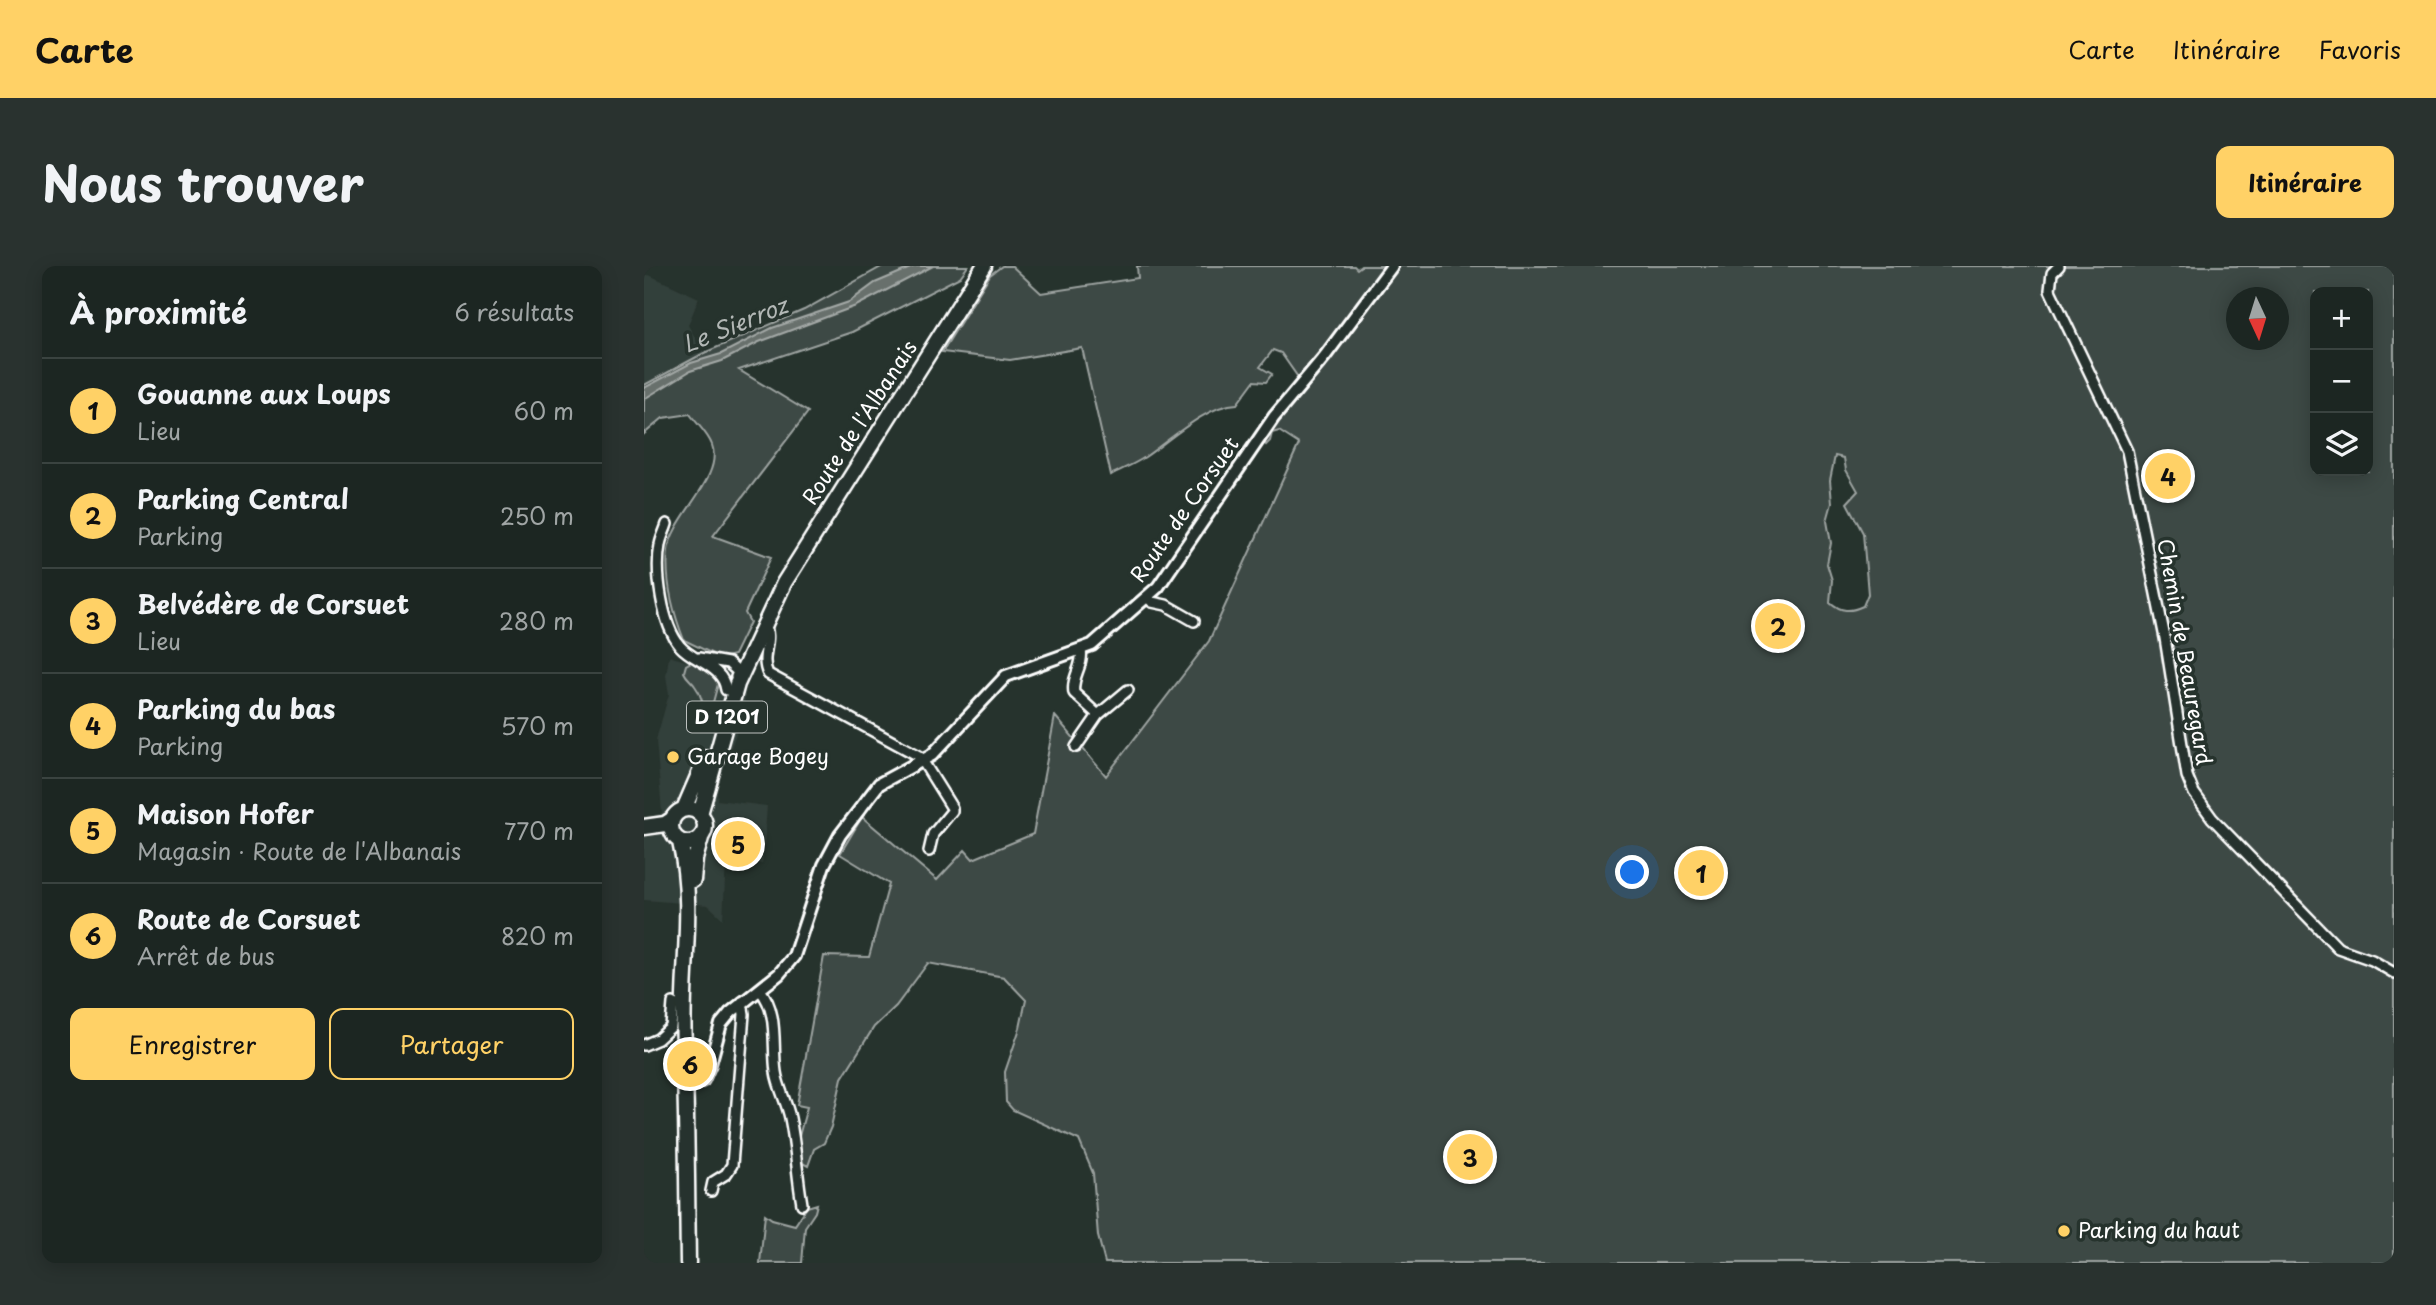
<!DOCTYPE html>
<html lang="fr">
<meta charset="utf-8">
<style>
:root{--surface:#1c2622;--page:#29322f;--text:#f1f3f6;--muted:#a0a5a5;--line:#3a4340;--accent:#ffd166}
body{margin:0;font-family:"Playpen Sans",sans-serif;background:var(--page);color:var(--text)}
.controls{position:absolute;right:21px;top:21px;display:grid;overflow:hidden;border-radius:14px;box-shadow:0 4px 18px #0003}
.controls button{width:63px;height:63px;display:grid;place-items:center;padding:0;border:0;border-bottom:2px solid var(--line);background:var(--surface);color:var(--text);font:35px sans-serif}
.compass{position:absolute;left:1582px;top:21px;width:63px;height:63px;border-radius:50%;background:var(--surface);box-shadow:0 4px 18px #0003;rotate:176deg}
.you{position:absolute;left:989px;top:607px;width:24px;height:24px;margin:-18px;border:5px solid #fff;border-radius:50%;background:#1a73e8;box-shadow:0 0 0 10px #1a73e833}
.badge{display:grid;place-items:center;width:46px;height:46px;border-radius:50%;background:var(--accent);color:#111;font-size:23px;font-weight:700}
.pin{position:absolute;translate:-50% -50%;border:4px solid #fff;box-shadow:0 2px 7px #0006}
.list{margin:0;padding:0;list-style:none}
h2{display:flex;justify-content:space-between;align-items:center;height:91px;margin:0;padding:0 28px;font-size:30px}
h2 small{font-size:23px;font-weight:400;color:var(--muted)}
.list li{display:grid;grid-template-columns:46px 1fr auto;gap:21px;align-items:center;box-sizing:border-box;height:105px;padding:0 28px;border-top:2px solid var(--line)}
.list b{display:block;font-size:26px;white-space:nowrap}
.list p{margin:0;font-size:23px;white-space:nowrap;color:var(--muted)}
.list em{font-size:23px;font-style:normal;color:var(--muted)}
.actions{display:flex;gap:14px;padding:21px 28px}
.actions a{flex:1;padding:16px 0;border:2px solid var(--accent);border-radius:14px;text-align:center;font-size:24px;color:var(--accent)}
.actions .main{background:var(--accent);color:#111}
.icon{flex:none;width:38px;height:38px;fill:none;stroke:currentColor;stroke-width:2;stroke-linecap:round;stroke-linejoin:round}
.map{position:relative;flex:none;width:1750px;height:997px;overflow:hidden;border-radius:14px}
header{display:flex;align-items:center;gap:42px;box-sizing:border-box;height:98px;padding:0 35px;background:var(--accent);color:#111}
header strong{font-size:33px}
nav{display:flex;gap:38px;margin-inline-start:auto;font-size:24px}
.intro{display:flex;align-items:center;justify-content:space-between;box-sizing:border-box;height:168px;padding:0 42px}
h1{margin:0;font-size:49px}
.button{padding:18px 32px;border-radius:14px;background:var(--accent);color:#111;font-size:24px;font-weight:700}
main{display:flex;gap:42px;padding:0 42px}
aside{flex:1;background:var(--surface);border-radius:14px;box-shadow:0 4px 18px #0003}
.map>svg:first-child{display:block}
.built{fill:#333f3a}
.green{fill:#3e4944;stroke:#9ea4a2;stroke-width:2;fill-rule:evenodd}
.water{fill:#67706c;stroke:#a4a9a7;stroke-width:2}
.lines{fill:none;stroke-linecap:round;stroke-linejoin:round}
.minor-casing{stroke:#fff;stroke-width:14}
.tertiary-casing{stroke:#fff;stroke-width:16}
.primary-casing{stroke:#fff;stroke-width:19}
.minor{stroke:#26332d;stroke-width:9}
.tertiary{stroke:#26332d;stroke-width:10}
.primary{stroke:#26332d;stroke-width:14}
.poi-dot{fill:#ffd166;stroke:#26332d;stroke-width:2.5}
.labels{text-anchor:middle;stroke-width:7;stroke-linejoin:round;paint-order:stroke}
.shield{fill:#26332d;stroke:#bec2c0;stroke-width:2}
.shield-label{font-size:19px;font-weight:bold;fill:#fff}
.street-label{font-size:21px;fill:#fff;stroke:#26332d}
.poi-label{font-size:21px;fill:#fff;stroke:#26332d;text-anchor:start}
.water-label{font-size:23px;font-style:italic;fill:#b3b8b6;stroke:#26332d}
</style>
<header>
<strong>Carte</strong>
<nav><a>Carte</a><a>Itinéraire</a><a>Favoris</a></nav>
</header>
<div class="intro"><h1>Nous trouver</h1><a class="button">Itinéraire</a></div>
<main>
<aside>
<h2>À proximité<small>6 résultats</small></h2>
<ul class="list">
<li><span class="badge">1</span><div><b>Gouanne aux Loups</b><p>Lieu</p></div><em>60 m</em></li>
<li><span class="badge">2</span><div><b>Parking Central</b><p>Parking</p></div><em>250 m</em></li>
<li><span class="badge">3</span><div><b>Belvédère de Corsuet</b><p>Lieu</p></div><em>280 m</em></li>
<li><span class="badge">4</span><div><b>Parking du bas</b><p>Parking</p></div><em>570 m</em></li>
<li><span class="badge">5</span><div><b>Maison Hofer</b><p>Magasin · Route de l'Albanais</p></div><em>770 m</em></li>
<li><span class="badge">6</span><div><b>Route de Corsuet</b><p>Arrêt de bus</p></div><em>820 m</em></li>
</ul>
<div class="actions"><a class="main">Enregistrer</a><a>Partager</a></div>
</aside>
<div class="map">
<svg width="1750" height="997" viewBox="0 0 1750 997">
<rect width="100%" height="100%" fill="#26332d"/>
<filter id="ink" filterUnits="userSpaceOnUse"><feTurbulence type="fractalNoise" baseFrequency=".0143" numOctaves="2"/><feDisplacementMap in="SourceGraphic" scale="14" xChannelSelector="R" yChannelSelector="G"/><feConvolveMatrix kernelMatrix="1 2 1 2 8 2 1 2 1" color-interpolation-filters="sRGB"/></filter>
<g filter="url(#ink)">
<path class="built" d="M5,9L55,32L44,59L60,87L0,119V11Z
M25,390L102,413L100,446L74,517L73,534L123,540L120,582L118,598L82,594L79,653L64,639L0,634V554L18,547L12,474L25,428L22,410Z"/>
<path class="green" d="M239,0H324L316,11L208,66L95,104L164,146L69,270L127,291L101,347L106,356L90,389L77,392L40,374C29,346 21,316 24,285C28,250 80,212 68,179C64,168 53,158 46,148L19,152L0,168V119L60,87L160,44Z
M358,0H368L397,27L494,12L493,0H710L713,3L717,0H1750V997H461L454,970L449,907L435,874L369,844L362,836L361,806L376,762L382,734L360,711L284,697L252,740L230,761L198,812L187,861L180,877L170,883L164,900L149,892L163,841L153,839L180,690L225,691L245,618L196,588L218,551L293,614L321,584L329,593L389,568L411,450L462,510L565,375L655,178L635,165L628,167L626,175L622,179L616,173L660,120L637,87L629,84L616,101L628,108L622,116L610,115L593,138C563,139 526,174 501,191C491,198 478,203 467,209L438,82L366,94L298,86L346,9ZM1671,26H1724V205H1671ZM1592,32H1634V74H1592ZM1191,190L1200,192L1202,204L1214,225L1203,237L1219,267L1224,328L1219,340C1206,346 1197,346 1186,336L1188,314L1183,298L1187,277L1183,255L1188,237L1186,214Z
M49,395L71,407L75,414L64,455L61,454C59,442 59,430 51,420C47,414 43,413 40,406L42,399Z
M173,938L171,946L161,961L158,997H116L121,948L128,953L151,959L163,941Z"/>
<path class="water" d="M271,0H289L212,40L115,76L78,95L46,105L0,133V122L47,97L77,88L128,62L205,36L231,17Z"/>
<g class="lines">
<defs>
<path id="minor" d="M1415,0L1408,7L1406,24L1483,185L1521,372L1543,510L1550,527L1568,552L1694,682L1728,694L1750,707
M23,258C21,265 17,272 16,279C11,307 18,358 36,380C50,396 79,400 82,424
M504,332L508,336L522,339L550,355
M120,357C130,374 115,390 124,408L275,490
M437,384C440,400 427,411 430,427L454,449
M55,392L84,397L94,406L92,411
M432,481L454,449L484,424
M278,494L308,542V545L289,568L285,585
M116,724C135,746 128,779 132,806C134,821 143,837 146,852C152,881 153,909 158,938
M0,779L14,773L27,761L29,737
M67,925L69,916L82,908L88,899L100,748L98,736"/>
<path id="tertiary" d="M41,818L53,817L59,814L66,798L77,758L86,747L135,708L150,690L180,599L196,569L235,518L288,489L362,410L448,379L514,321L630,151L681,90L748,0"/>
<path id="primary" d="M27 560a17 17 0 1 1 34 0a17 17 0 1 1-34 0Z
M40,543L62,492
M56,548L93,418L140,317L340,0
M0,561L21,558L27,554
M36,576C52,642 36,712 40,778C43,851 43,924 44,997
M49,614L51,593L57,572"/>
</defs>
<use href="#minor" class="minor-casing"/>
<use href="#tertiary" class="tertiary-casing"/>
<use href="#primary" class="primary-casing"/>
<use href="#minor" class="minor"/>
<use href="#tertiary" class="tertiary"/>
<use href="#primary" class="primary"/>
</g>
</g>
<g class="poi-dot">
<circle cx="29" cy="491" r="7"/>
<circle cx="1420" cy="965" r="7"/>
</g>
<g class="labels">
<rect class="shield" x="43" y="435.5" width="80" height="31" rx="5"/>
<g class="shield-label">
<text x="83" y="458">D 1201</text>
</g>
<g class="street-label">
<text transform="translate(216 157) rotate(-57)" y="7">Route de l'Albanais</text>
<text transform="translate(541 244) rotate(-55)" y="7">Route de Corsuet</text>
<text transform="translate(1540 386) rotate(80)" y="7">Chemin de Beauregard</text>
</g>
<g class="poi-label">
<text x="43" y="498">Garage Bogey</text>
<text x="1434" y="972">Parking du haut</text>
</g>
<g class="water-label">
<text transform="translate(91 59) rotate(-22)" y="8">Le Sierroz</text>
</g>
</g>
</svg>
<div class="controls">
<button>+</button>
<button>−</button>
<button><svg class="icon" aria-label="layers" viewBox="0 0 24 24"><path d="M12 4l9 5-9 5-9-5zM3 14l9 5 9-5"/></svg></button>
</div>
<svg class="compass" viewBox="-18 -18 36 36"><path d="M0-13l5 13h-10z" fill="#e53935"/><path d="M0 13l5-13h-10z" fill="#a0a5a5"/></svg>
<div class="you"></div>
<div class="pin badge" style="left:1057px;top:607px">1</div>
<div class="pin badge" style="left:1134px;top:360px">2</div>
<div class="pin badge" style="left:826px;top:891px">3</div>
<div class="pin badge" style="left:1524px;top:210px">4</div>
<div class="pin badge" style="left:94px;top:578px">5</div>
<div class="pin badge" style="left:46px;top:798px">6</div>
</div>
</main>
